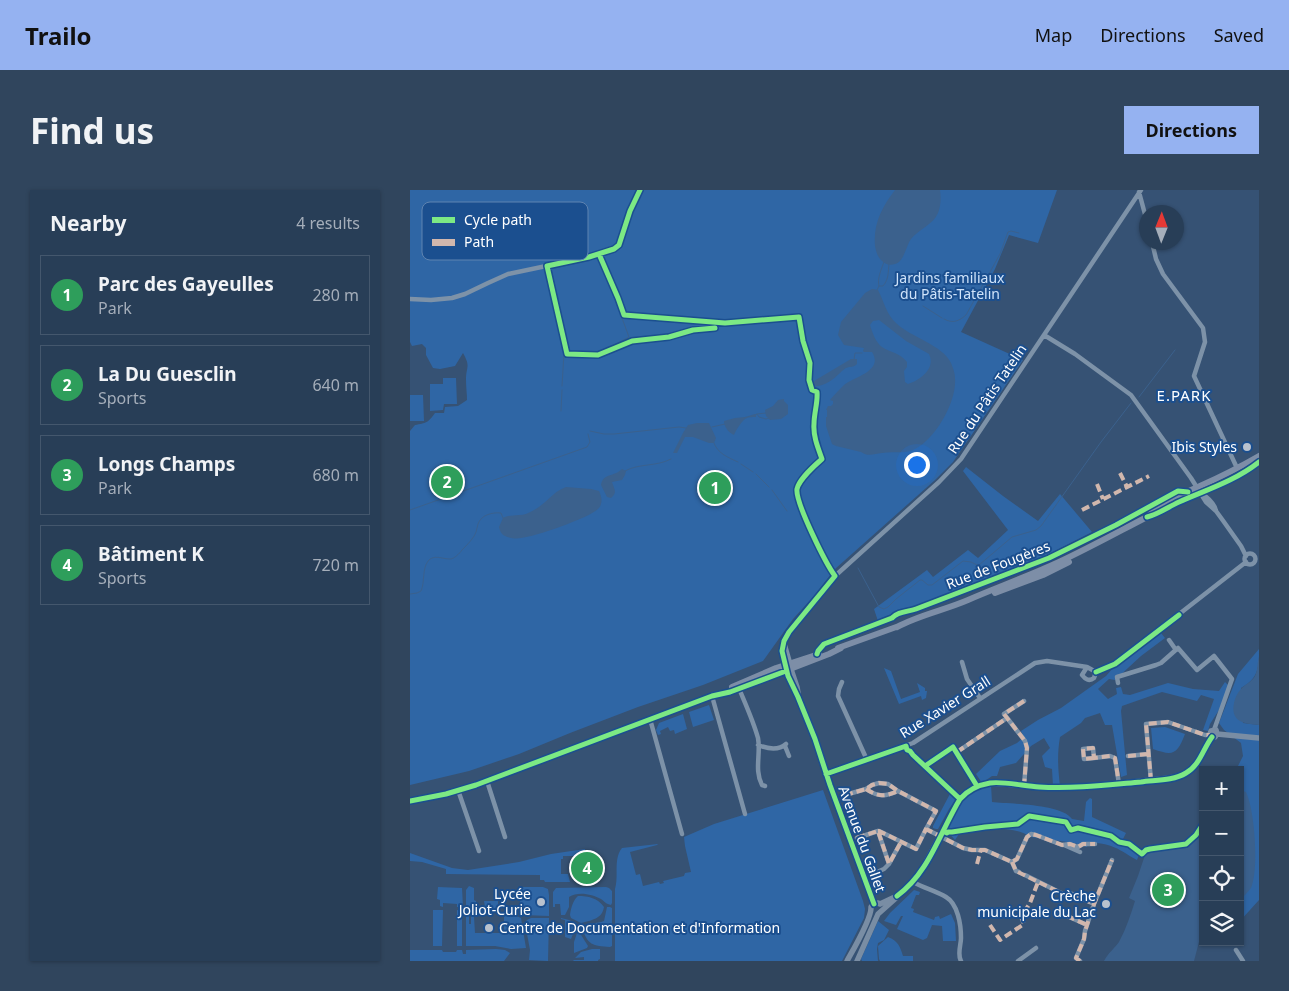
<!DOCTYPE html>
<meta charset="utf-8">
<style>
:root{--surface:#283e57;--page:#30455d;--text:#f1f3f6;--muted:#a5aeba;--line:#44576d;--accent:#95b2f1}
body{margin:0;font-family:"Noto Sans",sans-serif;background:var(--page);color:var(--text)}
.controls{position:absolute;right:15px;bottom:15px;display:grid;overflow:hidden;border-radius:0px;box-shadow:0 1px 4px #0004}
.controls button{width:45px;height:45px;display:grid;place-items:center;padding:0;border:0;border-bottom:1px solid var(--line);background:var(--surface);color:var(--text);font:25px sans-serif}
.compass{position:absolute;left:729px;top:15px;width:45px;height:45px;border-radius:50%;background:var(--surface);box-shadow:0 1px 4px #0004;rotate:1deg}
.you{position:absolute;left:506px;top:274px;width:18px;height:18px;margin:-12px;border:4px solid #fff;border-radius:50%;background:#1a73e8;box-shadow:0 0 0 8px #1a73e833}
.badge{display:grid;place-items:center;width:32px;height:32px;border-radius:50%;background:var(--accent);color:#fff;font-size:16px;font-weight:700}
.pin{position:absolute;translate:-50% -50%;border:2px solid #fff;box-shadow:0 1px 5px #0006}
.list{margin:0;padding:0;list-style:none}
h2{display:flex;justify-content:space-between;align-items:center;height:65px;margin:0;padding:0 20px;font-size:21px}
h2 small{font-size:16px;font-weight:400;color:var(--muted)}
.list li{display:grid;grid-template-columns:32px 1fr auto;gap:15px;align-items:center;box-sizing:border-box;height:80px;margin:0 10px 10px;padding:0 10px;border:1px solid var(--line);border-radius:0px}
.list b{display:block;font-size:19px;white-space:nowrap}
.list p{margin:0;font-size:16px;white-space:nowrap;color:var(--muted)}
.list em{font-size:16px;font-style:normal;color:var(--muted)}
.icon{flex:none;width:28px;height:28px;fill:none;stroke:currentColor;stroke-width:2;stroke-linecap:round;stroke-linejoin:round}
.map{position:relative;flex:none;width:849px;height:771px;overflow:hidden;border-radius:0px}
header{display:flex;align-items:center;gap:30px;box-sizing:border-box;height:70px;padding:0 25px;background:var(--accent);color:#111}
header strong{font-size:24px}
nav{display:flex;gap:28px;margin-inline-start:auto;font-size:18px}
.intro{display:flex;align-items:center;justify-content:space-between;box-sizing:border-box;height:120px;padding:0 30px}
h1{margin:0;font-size:35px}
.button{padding:12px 22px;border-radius:0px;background:var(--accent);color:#111;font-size:18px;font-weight:700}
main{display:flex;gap:30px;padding:0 30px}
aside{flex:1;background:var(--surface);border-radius:0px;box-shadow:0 1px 4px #0004}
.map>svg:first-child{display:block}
.green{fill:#2f66a5}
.water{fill:#3b618d;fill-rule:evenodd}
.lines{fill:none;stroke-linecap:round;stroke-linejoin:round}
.stream{stroke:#3b618d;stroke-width:1}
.street{stroke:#7d92a8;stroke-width:4.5}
.secondary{stroke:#798da4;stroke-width:5.5}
.primary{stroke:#7d8ea7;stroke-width:6}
.quiet{stroke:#d1b7ad;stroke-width:4;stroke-dasharray:8 4;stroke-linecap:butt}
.cycleway-casing{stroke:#1b4f8f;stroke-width:8}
.cycleway{stroke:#7ce984;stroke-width:5}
.poi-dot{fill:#b9c2ce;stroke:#1b4f8f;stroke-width:2}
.labels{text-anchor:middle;stroke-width:4;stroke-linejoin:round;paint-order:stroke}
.park-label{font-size:14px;fill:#cfe3fa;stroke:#1b4f8f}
.street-label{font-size:14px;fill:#fff;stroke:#1b4f8f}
.poi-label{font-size:14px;fill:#fff;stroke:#1b4f8f;text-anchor:end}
.neighbourhood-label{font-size:15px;letter-spacing:1px;fill:#fff;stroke:#1b4f8f}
.key{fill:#1b4f8f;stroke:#5f84b1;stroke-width:1}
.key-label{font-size:14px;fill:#fff}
</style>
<header>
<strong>Trailo</strong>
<nav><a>Map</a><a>Directions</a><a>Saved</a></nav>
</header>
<div class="intro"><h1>Find us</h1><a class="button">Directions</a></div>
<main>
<aside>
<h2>Nearby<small>4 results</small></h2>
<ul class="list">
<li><span class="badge" style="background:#2e9e5b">1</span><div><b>Parc des Gayeulles</b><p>Park</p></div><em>280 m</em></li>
<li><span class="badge" style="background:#2e9e5b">2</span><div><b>La Du Guesclin</b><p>Sports</p></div><em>640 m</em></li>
<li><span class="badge" style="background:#2e9e5b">3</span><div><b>Longs Champs</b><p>Park</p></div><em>680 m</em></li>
<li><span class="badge" style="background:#2e9e5b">4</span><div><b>Bâtiment K</b><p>Sports</p></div><em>720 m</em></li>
</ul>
</aside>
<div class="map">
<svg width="849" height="771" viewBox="0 0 849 771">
<rect width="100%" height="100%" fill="#365274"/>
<path class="green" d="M0,0H647L628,53L599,45L585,79L551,142L613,170L543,272L525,290L425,379L403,407L383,429L353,471L293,495L228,517L160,543L109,564L59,581L0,595V241L5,235C16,233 18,233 25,223H34L35,217L48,216L57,210C57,204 56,197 56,190C56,176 61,177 53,163L45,176L30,179L23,178L16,165V158L12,154L2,156L0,152Z
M33,188H46L47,214H34L33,220L20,221V194H33Z
M0,205H13L14,231H0Z
M556,277L593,306L628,331L650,304L682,342L633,367L468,431L464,419L517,380L523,387L558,360L568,368L598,340L553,281Z
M751,443L755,448L731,466L705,490L699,489L688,499L698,509L707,504L706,498L711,497L713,504L720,505L758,493L783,499L809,501L815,492L819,496L809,520L800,534L798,541L793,540L804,509L791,505L787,511L752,502L712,516L711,521L717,585L711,587L702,535H695L690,523L675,528L671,533L650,547C647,564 648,579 650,596H643L642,579L635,577L632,566L640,558L634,548L621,556L606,573L590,577L587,586H582L572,593L566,584L590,561L607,553L614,547L611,541L628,530L651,518L696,486L703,478Z
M849,459C849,477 849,488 831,498L833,533L849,535V710L830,731V580H826L833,566L831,553L814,540L809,533L828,484Z
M474,478L481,481L491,509L510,502L507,493L515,498V501H517L516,508L512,510L511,506L489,514Z
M299,515L304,530L283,537L279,522Z
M273,524L277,539L265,544L264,540L260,541L258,537L250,541L251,544L248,545L246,540L249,533Z
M755,537L775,544C767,565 763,566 743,559L741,538Z
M581,595L582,612C601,614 652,614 662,629L674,631L676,612L680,608L682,609V627L716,643L713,649L729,665L727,670C708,659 701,652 678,653L677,657L664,653L621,647C601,634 572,640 549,644L545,650L536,640C544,626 551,608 565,600C569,598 576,597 581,595Z
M413,600L453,711L455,719L454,728L432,771H205V699C209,686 203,669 212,658L248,654L247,655L220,662L226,685L230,684L233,696L249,692L250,694L254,693L253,691L274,686L275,683L281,682L275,656L274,647L304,634Z
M541,602L547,607L539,619L528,639H526L523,638V636Z
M175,659V666H153V669H151V684H158L160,692H135L134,690H130V685L36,684V679L12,672L0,671V663L42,678L58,680L109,672L141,664Z
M59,696L64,698V710L66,711V717H56V700Z
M28,697L52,698L53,717H47V714L33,713V717L30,716V710L27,709Z
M111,697H133L138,699L139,705V726L113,725L110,713Z
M196,697L199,698L202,701V713L201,715C196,714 195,712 191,709C182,704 168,701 159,707V717L155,725H151L150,714H145V717H143V702L146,698Z
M504,700L510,702L509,705H506L501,718L504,719L503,722L524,730L525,727L529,726L530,729L541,724L545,733L546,751H533L532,736L522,735L517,748L513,750L487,739L493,726H491L486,735L474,731L480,723Z
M168,706C178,706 188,708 194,717C192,729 182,730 171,733L161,728L160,725C161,718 163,710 168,706Z
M74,711H88V719L91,723H76Z
M197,717H200L202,718V756L200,757C183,756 177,755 172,737C177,732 187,734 194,731Z
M23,720H33L32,756H23Z
M47,720L52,721V756H47Z
M56,725L59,726V734H61V726L64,727L65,743H94V726L104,725L111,728L116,758L101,759L85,756H56Z
M121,728H139L138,771L119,770L120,760L115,733L117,730Z
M151,728L159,730L167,734L161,749L155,747V730L151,729Z
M468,731L479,740L474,750L468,753L467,759L468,771H452L451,769Z
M168,740L178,756L177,758L164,763V752Z
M478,747C488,751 490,756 493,766H503V771H470L469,769L468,756Z
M86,759L95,760L100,763L94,771H0V760H32L33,762H46L47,760H52L53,764H56V760Z
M182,759H190V769L188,770V771H163L164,770H174V767L165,768L171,762Z"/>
<path class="water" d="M485,0H530C531,7 531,16 528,23C523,35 509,39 501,49C496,56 494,72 485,74C479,76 475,74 471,70C467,66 466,61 465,56C463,34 472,17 485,0Z
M462,99L468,100C474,111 476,124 486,133C500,147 533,155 541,173C543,178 545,183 545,188C547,212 525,250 503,260C493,264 482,261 472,263C464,264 458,267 451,262L426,256L422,254L416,236V227H417V220H416L418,216H421L423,214V211L420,210C424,205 429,200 434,195C444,187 474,181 462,162H454L453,161L454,158L434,155L428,145L431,132L455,103ZM469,130L496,151L519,164C526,179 510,190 498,194L495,192L494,181L497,177V172C489,162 481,163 472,157C466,153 462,142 460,135L463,131Z
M441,169H447V174C443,178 441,176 436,178C434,179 432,181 430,183C423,190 412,198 402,196V194L404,191Z
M374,209V211L378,215V224L371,229L360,230L356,226L355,220L363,216L368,210Z
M345,224H346V227C345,227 338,227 337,228C332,230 326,240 324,245C319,243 314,237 314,231L325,228L335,227Z
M287,233H299L306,248L304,253H299L283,247H275L267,263H263L273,243L278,235Z
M212,279L216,281L215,285L212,290L202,292C204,299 208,302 201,308L197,307L191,295C193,283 204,287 212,279Z
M156,297L181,299L189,301C192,307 193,314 188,319C179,328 124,347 111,348C106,349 99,348 95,346C91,344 90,341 89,337L93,328C98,325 103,326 109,325C114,325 119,323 124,320C136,314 142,302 156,297Z
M849,467V535C835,534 820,532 824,513C825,508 827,503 831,499C835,494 842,492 845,486C848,480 847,473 849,467Z
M830,600L836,602C845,621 849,679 841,698C838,702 834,706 830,710Z
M793,637V746L790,748L784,771H694C698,763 704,759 709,752C716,739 721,724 725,711L719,708L728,686L735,665L742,661L776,656L787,647Z"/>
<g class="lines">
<path class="stream" d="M469,96H473C479,89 478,82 479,74
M467,100L469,96C467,89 471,80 474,72
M513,116L532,128
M534,129C543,134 549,131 556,125L590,64L598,42L601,41L609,43
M159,163H189L219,147L191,71L190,70
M444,170L445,163H452
M152,196L154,163
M729,207L765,160
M151,221L152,200
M347,224L356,223
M345,225L347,224L349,227L356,229L359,228
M302,237L315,234
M180,241L194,244H204L269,237L276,238
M304,253C307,263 319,268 328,272
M331,274L343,282
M215,281C229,273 246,277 261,269
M346,284L359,297
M362,300L377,321
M0,320L177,257L180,252L178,244
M448,378L469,417L474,419L478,417L486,409L510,390H512L518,395H522L553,371L561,372L567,375H569L602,347L626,340L631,336L691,252L721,213
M0,404L7,403L11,401C15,392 12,379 18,371C24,364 32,369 40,369C44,369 49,364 52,360C57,355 64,348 66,342C67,339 67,337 68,334C71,325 82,322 91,323L93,328"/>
<path class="street" d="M729,2L736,28
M742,52L746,69L753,84L793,138L795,152L784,186L827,278
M0,109L21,110L42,108L55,104L78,93L98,84L179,67L204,59L209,55L220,21L230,0
M634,145L665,164L721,205L781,288L796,312L806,321L814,332L831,356L836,366
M794,305C799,309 805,314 806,321
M834.5 369a5.5 5.5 0 1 1 11 0a5.5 5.5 0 1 1-11 0Z
M759,450L766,460
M374,452L381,476
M552,472L557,489L570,508
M375,475L372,461L375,448L425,386L529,292L551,269L731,0
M677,477L686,482L684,488C679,492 675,489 672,485Z
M686,482L705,474L836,372
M432,492L429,499L428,506L457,570
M708,493L707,487L746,475L751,473L768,458L787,480L804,466L822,489L804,540
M328,496C335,513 343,530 348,548C351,564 344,580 352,595L355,596
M302,506L335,624
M614,511L594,524L615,551L617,558L614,596
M240,529L272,644
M348,555C358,559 368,561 376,554
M375,556L379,566
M547,562L597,528
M718,566L738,564
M684,568L674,569L673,559L683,558L684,568L700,566L705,568L709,594
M518,575L543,557L567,596
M416,584L503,553L625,473L637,471L677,477
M77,591L95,647
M741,591L736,534L758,532L795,545H800
M456,599C468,607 475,607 488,601
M48,600L69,661
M435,605L456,599L462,595L469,593L478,594L488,601L526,621L516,639L553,658L562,660H575L602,672L607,669L617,647L621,644L626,645L652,655L660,654L668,657L673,654H685
M468,641H469L506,659L516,639
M447,648L468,641L479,674L491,652
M654,655L670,662
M602,672L606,681L609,682
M467,682L474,679L479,674
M615,685L655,705L660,703L684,714
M503,692C514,698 526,701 536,707C548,714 551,735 551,748C551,755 547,764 551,771
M646,721L677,735
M826,760L833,771
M608,771L626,758
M670,771L666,768L674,749L675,741L684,714L702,670"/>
<path class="secondary" d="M375,477L378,486L388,507L405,549L420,595L464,714
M381,479L387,497L388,503
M802,547L800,544L801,541L806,540L807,544
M464,714L468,713L470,714L487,706L503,692L511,681L550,609L555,604L567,596L579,593L652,598L695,595L759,588C776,585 784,580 793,564C796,558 798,552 802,547H805L807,544L849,548
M437,771C443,760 462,728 461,717L464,714
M447,771L468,724L486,708"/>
<path class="primary" d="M740,324C752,312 774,303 790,296C810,287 830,277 849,266
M585,403L633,385L659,372
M487,437C509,425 535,420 558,410C588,397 619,386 649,372C679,358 708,342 737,327C749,324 758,317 769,312C796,300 825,291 849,272
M428,458L489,436
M322,497L366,478L409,464
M0,611L36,604L66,595L302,506L320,502L419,464L431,458"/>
<path class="quiet" d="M710,283L717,297
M687,294L693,309
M672,320L739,286
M614,511L594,524L615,551L617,558L614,596
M547,562L597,528
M718,566L738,564
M684,568L674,569L673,559L683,558L684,568L700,566L705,568L709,594
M741,591L736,534L758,532L795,545H800
M456,599C468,607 475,607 488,601
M435,605L456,599L462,595L469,593L478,594L488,601L526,621L516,639L553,658L562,660H575L602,672L607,669L617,647L621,644L626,645L652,655L660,654L668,657L673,654H685
M468,641H469L506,659L516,639
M447,648L468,641L479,674L491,652
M602,672L606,681L655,705L660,703L684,714
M567,674L571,659
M646,721L677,735
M580,735L590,750L614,734L611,727L620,713L628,692
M670,771L666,768L674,749L675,741L684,714L702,670"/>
<defs>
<path id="cycleway" d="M230,0L220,21L209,55L204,59L179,67L137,76L157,164L188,165L222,151L259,147L283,140L305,138
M189,64L208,108L214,125L315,133L389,127L393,151L400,173L399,190L402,200L407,202C408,212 404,223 404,234C403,246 408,258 412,269C405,275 389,290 387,299C385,312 416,374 425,386L379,442L374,451L372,461L378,486L388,507L405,549L420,595L464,714
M737,327C749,324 758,317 769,312C796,300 825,291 849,272
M407,464L408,461L414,454L482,428C488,421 498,422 506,419L639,368L706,335L768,301L778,302
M686,482L705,474L769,425
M515,576L543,557L567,596
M416,584L496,556L497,560L500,561L503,565L550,609
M0,611L36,604L66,595L302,506L320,502L376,481
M533,641L537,643L538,642H542L575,637L608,634L619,626L656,632L661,640L668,638L701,646L709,652L719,654L732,664L736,660L740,659L776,654L786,645L793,634
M487,706C519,683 530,642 550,609C558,600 568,595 580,593C593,591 614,596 629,597C663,599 697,595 731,592C745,590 763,591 776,583C790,575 793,559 802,547"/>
</defs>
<use href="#cycleway" class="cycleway-casing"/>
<use href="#cycleway" class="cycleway"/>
</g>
<g class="poi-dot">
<circle cx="837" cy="257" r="5"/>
<circle cx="131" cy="712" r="5"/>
<circle cx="696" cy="714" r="5"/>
<circle cx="79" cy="738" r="5"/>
</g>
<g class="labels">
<g class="park-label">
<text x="540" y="93">Jardins familiaux<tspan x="540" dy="16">du Pâtis-Tatelin</tspan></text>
</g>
<g class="street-label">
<text transform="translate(577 209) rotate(-56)" y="5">Rue du Pâtis Tatelin</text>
<text transform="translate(588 375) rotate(-21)" y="5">Rue de Fougères</text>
<text transform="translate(535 517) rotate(-32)" y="5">Rue Xavier Grall</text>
<text transform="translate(452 649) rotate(70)" y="5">Avenue du Gallet</text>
</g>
<g class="poi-label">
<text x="827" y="262">Ibis Styles</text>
<text x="121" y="709">Lycée<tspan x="121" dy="16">Joliot-Curie</tspan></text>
<text x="686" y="711">Crèche<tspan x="686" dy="16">municipale du Lac</tspan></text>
<text x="89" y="743" text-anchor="start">Centre de Documentation et d'Information</text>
</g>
<g class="neighbourhood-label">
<text x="774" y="211">E.PARK</text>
</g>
</g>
<rect x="12" y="12" width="166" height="58" rx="8" class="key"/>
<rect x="22" y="27" width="23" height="6" fill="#7ce984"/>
<rect x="22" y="49" width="23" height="7" fill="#d1b7ad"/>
<g class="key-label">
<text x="54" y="35">Cycle path</text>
<text x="54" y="57">Path</text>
</g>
</svg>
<div class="controls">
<button>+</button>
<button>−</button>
<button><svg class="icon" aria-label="locate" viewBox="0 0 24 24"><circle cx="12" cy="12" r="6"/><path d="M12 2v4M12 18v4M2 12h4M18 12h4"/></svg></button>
<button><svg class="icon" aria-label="layers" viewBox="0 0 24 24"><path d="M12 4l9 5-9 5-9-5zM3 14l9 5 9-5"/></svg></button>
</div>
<svg class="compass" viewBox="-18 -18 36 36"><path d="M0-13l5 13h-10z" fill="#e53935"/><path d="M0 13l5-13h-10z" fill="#a5aeba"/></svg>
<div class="you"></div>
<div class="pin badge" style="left:305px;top:298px;background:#2e9e5b">1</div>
<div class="pin badge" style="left:37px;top:292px;background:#2e9e5b">2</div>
<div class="pin badge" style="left:758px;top:700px;background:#2e9e5b">3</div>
<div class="pin badge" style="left:177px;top:678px;background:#2e9e5b">4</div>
</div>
</main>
